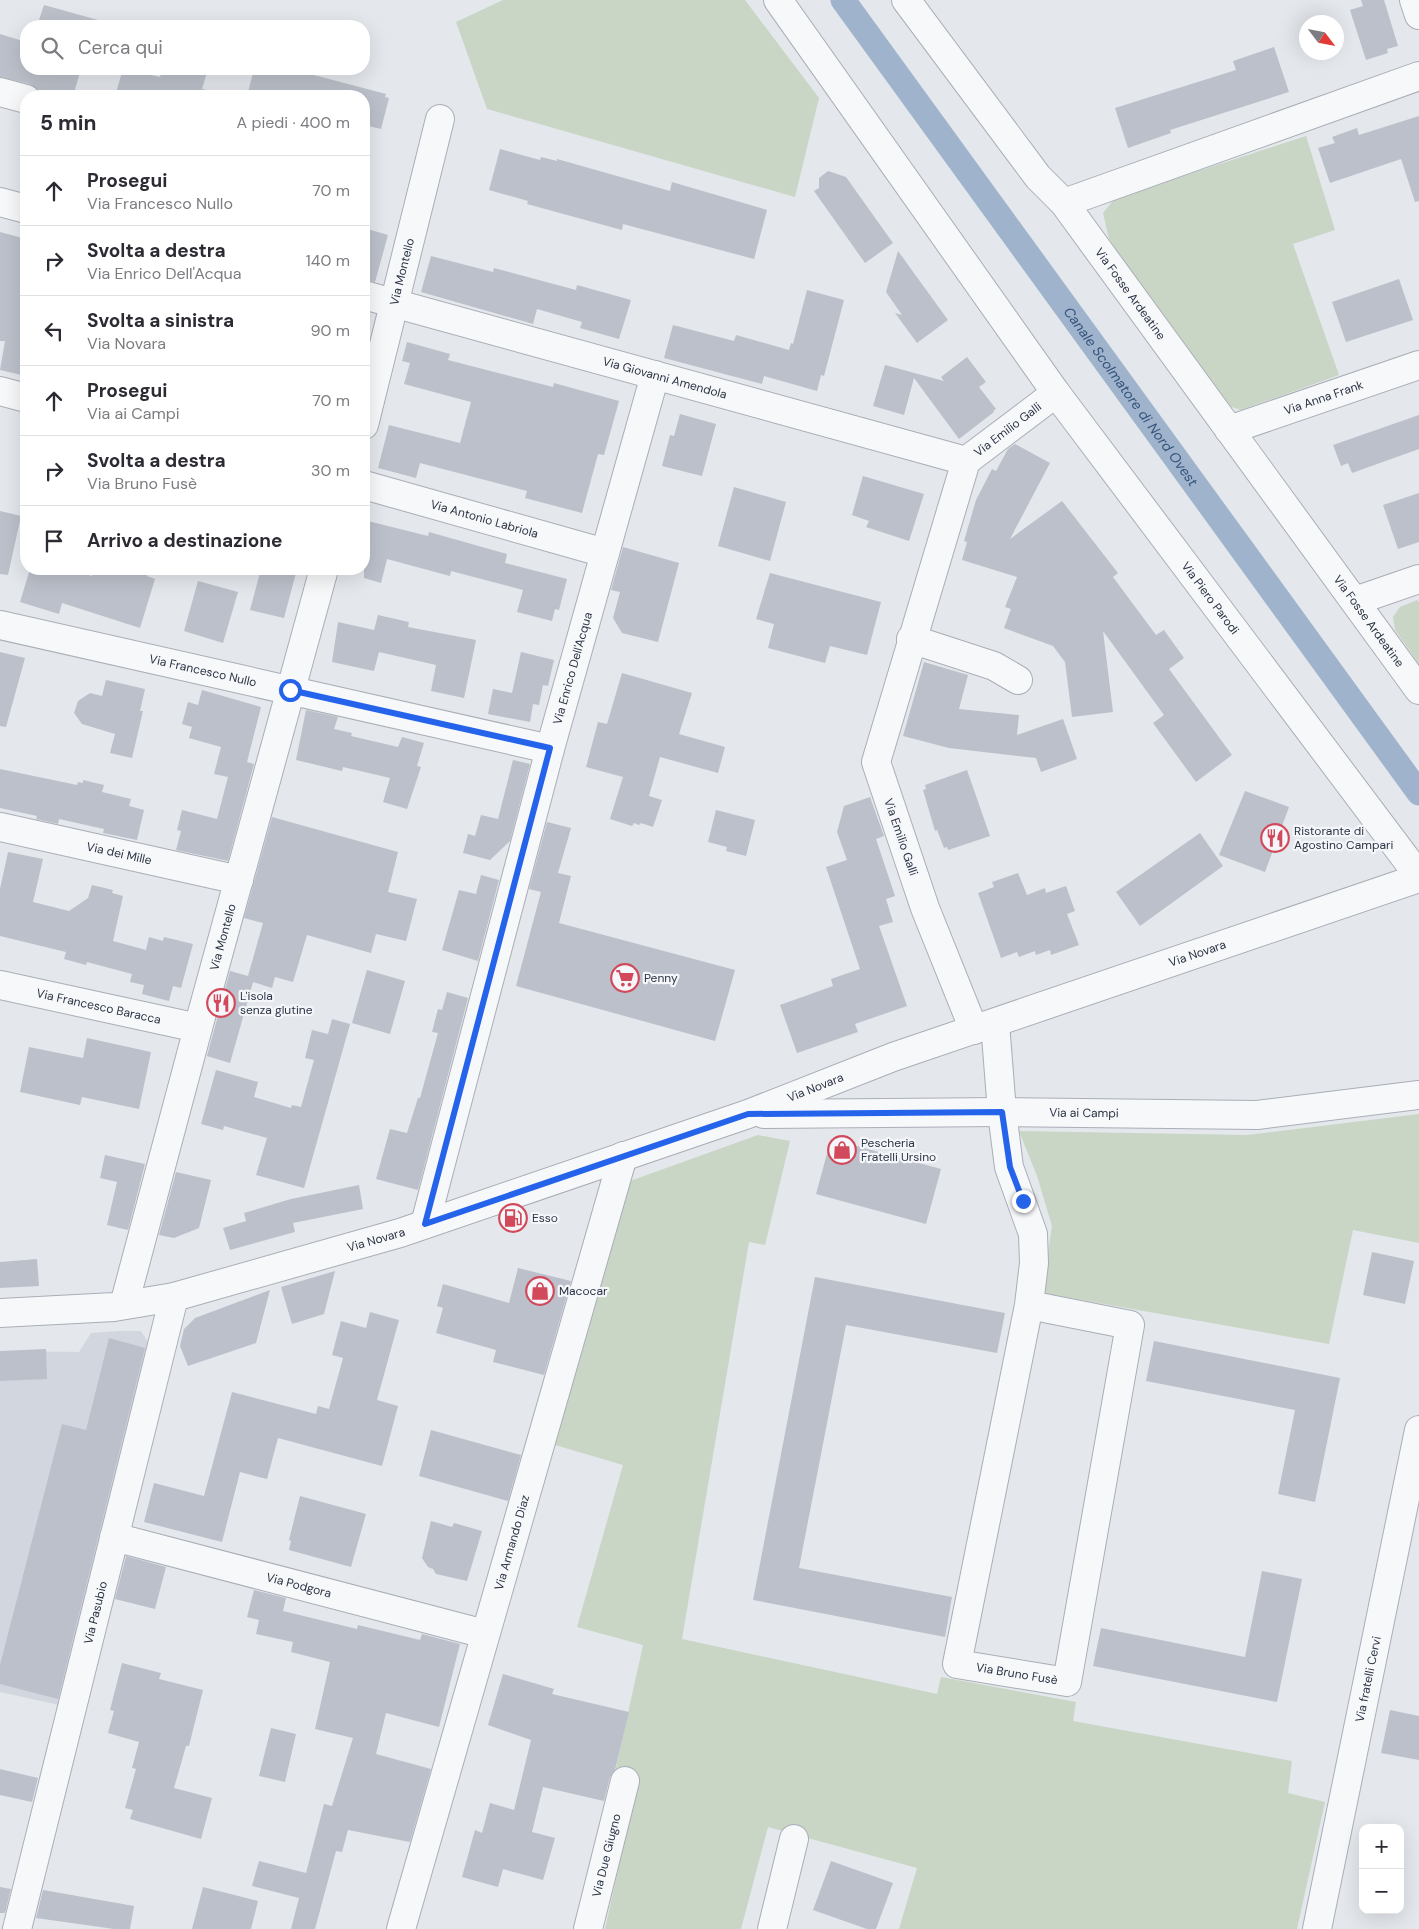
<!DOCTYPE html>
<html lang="it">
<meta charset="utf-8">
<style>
:root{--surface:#fff;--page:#f2f2f3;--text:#2b2b33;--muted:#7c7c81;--line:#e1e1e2}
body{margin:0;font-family:"DM Sans",sans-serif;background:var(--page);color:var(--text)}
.controls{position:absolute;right:15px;bottom:15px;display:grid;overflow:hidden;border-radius:10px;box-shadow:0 5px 20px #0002}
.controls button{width:45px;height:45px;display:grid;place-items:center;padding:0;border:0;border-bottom:1px solid var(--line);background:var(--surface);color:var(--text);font:25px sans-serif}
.compass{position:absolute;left:1299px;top:15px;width:45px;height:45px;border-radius:50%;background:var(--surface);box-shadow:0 5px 20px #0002;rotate:122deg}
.stop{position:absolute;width:15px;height:15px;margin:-11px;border:4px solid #2563eb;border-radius:50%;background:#fff}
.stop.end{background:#2563eb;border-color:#fff;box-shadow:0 1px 5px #0008}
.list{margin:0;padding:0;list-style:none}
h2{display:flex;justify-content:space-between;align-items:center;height:65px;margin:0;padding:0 20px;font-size:21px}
h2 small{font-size:16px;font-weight:400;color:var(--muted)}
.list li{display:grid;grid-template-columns:32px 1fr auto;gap:15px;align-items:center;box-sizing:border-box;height:70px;padding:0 20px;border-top:1px solid var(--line)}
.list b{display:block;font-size:19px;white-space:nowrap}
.list p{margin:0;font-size:16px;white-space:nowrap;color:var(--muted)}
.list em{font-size:16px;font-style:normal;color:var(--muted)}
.icon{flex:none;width:28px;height:28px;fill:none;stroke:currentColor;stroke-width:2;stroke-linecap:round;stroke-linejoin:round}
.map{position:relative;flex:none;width:1419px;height:1929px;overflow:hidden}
.search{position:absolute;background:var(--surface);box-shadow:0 5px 20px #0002;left:20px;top:20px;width:350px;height:55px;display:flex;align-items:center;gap:12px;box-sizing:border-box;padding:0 18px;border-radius:20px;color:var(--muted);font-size:19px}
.panel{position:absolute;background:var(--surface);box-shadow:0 5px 20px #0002;left:20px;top:90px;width:350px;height:485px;border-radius:20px}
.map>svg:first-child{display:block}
.built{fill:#d2d6de}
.green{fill:#c9d6c5}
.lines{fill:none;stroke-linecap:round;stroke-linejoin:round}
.canal{stroke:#9fb4cc;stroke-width:25}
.building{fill:#bbc0ca}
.minor-casing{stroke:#a9aeb7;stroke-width:30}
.minor{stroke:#f7f8fa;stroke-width:28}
.route{stroke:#2563eb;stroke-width:6}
.labels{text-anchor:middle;stroke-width:4.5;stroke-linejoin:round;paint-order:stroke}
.street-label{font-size:12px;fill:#2b3445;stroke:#f4f6f9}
.poi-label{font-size:12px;fill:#2b3445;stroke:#f4f6f9;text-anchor:start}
.water-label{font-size:14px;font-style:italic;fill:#34527a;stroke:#f4f6f9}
</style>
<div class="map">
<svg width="1419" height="1929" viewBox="0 0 1419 1929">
<rect width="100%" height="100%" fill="#e4e7ec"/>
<path class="built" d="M119,1331H141L148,1342L149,1348L64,1706L0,1692V1351L79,1352L91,1333Z"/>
<path class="green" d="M503,0H745L819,98L795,197L487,109L456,22Z
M1306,136L1335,230L1293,244L1339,375L1241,410L1225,405L1217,396L1109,239L1103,213L1115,198Z
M1417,600L1419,602V664L1395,630L1393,617L1400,607Z
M1419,1114V1243L1353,1230L1329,1344L1042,1293L1052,1226L1037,1176L1019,1131L1247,1135Z
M758,1135L790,1141L765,1245L749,1242L682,1639L937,1694L941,1677L1076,1702L1073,1721L1292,1761L1288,1793L1325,1802L1297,1929H899L917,1868L768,1827L741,1929H605L637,1783L614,1777L643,1645L577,1627L623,1465L555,1445L630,1181Z"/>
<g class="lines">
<path class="canal" id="s1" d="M843,0L1419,793"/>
</g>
<path class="building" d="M1361,0H1384L1398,46L1387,49L1388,53L1366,60L1350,10L1363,6Z
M44,5L98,20L97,26H37Z
M0,34L26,42V69H81L73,96H61L38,90L30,84L0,77Z
M1274,47L1289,92L1170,130L1171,133L1128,148L1115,108L1236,70L1233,61Z
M123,69L160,77L162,69H208L202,89L207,90L206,96H115Z
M254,69H291L386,94L385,97L389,98L381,129L364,125V96H247Z
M1419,116V201L1415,202L1401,159L1330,183L1318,148L1335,143L1332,137L1357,128L1359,135Z
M500,149L540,160L541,157L557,161V159L670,191L672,182L767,210L754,259L623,224L622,230L527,204L528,201L489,190Z
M828,171L846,177L893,243L865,263L814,191L819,188V178Z
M364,228L388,235L375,282L364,280Z
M0,232L26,239V376L0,370L5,341H0Z
M898,251L948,320L917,343L895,313L902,315L886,292Z
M431,256L493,272L494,268L576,290L577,285L631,300L619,339L580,328L582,322L537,309L533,324L421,292Z
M1399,279L1413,320L1346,342L1332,302Z
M807,290L844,300L824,376L821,375L817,391L764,376L762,384L664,358L673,325L734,341L736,335L789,350L791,343L793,344Z
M407,342L450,354L448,360L553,387L554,383L619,401L604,455L598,454L582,513L525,498L527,491L420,463L416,478L378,468L389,425L460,443L471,402L404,384L410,363L402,361Z
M967,357L986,382L979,387L996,409L993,411L994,412L959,439L914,378L904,415L873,406L885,365L944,381L941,377Z
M680,414L716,424L702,476L662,466L670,435L674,436Z
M1419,415V449L1352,473L1348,463L1341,466L1333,445Z
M1015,444L1050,463L1010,539L1062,501L1118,573L1113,577L1156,635L1164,630L1184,658L1169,669L1232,755L1196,782L1153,723L1164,715L1103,631L1113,712L1072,717L1065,662L1053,646L1004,628L1011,609L1005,607L1017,577L962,560L967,542L964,541L976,500L992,469L996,471L1008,449Z
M863,476L924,494L909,541L866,527L869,521L852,515Z
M734,487L786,502L770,561L718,546Z
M1419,493V542L1398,549L1383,505Z
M0,511L21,516L8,575L0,574Z
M364,520L428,536L429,532L507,554L505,563L567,579L559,610L555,609L552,621L517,612L523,590L451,571L450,576L387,559L381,583L364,578Z
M623,547L679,563L658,642L622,633L613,618L620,592L611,590Z
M30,569H70L92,576L95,569H150L147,576L155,579L140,628L62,603L59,614L20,602Z
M261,569H297L284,618L250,610Z
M770,573L881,602L867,655L830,646L825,663L768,648L774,624L756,619Z
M198,581L238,592L223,643L184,631Z
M378,615L409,622L408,627L476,640L464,698L431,691L436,665L379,652L374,671L332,662L338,622L374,630Z
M0,652L25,658L6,727L0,726Z
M521,652L554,660L548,686L543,685L539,705L533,704L530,722L488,714L493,689L512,693Z
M924,662L968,675L959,709L1019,715L1017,735L1063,719L1077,759L1041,772L1036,758L949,748L903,736Z
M622,673L692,693L679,734L725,747L718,773L660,757L649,796L662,800L653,827L641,823L639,825L634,823L632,826L610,819L623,777L586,767L598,722L607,724Z
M106,680L145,689L140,711H143L132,758L110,753L115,734L82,724L74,713L78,701L90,693L102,696Z
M202,690L261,707L247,762L254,764L228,861L176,850L181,831L177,830L182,810L217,819L228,777L214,774L221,747L189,738L192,727L182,724L188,702L198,705Z
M306,710L338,717L334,729L352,733L351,736L398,747L402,737L424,743L417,766L421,767L407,809L383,802L390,778L343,767L342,771L296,760Z
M513,760L530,764L510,841L490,860L463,853L468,834L475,836L481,815L498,819Z
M0,769L77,785L78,782L83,783V780L104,785L102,792L131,799L129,806L144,810L137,840L103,833L104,829L59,819L58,824L36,819L37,816L0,808Z
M967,770L990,836L948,850L947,847L944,848L937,830L935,831L923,790L926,789L925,785Z
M1245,791L1289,807L1265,872L1219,855Z
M870,797L884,836L876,839L895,896L886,899L893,922L879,926L907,1006L855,1024L858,1032L797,1053L780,1005L833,986L831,979L860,969L826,867L847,860L837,832L844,806Z
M716,810L755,820L746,856L726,851L727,847L708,842Z
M272,817L398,852L388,892L417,899L406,941L376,934L371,953L307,935L293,982L275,977L272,988L253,982L230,1063L207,1056L230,971L248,976L263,923L244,918Z
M547,822L571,828L558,873L571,876L559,923L735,970L715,1041L516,986L541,892L529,889Z
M1200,833L1223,866L1140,926L1116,892Z
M8,852L43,859L33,902L69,911L88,898L92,885L113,890L112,893L123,896L113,941L146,950L149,937L163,941L164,937L193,944L181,988L173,986L169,1001L142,994L144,985L130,982L132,974L87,962L86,965L64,959L66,952L0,936V889Z
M1018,873L1027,895L1045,888L1046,893L1066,886L1075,911L1067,914L1079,945L1051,955L1050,950L1036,955L1035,951L1019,957L1017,952L1001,958L978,893L994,887L992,882Z
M481,875L499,880L478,961L442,950L459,890L476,894Z
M367,970L405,981L390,1034L352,1023Z
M447,992L468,998L418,1190L376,1179L390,1129L407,1133L418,1098H420L438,1033L432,1032L438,1009L442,1010Z
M332,1019L350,1024L304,1188L256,1175L267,1138L224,1126L223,1130L201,1124L216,1070L258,1082L254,1097L291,1108L292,1105L301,1107L314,1060L305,1058L312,1030L328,1034Z
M87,1038L151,1052L139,1109L82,1097L80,1105L20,1092L29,1047L83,1058Z
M831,1139L941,1169L926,1224L816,1194Z
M105,1155L145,1164L128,1230L107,1225L117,1182L100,1178Z
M176,1172L211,1180L199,1228L174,1238L159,1235Z
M359,1185L363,1209L293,1223L295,1232L230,1250L223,1228L246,1221L244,1213L291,1199Z
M1372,1252L1414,1261L1405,1304L1363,1295Z
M37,1259L39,1286L0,1288V1262Z
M518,1268L571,1281L544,1375L493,1362L496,1350L436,1333L443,1308L437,1306L443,1284L509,1303Z
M335,1271L324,1314L292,1324L281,1287Z
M815,1277L1005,1313L997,1353L846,1325L799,1568L952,1597L945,1637L753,1600Z
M270,1290L256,1343L188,1366L180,1346L184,1329L195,1318Z
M370,1312L399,1320L377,1400L398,1406L382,1466L278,1438L267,1479L240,1472L222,1542L144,1522L154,1483L204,1496L232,1392L316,1414L318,1406L329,1409L343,1358L332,1355L341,1321L366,1328Z
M109,1338L145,1348L58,1699L0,1684V1665L62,1424L86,1430Z
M1154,1341L1340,1378L1315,1502L1278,1494L1295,1410L1146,1381Z
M46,1349L47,1379L0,1381V1351Z
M431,1430L521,1455L508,1501L419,1476Z
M300,1496L366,1514L351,1567L289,1550L291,1541L289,1540Z
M431,1521L452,1527L454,1523L482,1531L467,1581L436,1574L433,1569L428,1567L422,1558Z
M126,1556L166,1567L155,1609L115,1599Z
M1262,1571L1302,1579L1277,1702L1093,1666L1101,1628L1245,1657Z
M254,1590L286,1598L283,1611L357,1629L358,1625L420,1640L422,1634L460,1644L439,1727L386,1713L376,1754L431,1769L410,1842L348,1830L342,1852L336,1851L315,1929H291L299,1898L252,1886L259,1861L306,1873L324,1804L332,1806L353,1738L315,1729L330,1662L291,1652L293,1642L256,1634L259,1620L247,1617Z
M122,1663L161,1673L159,1679L203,1690L189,1746H186L174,1788L212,1798L201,1839L130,1819L133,1810L125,1808L136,1769L132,1768L139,1742L108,1733L114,1711L110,1710Z
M503,1674L554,1689L552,1694L629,1712L615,1770L610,1777L604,1801L543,1787L532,1832L555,1838L543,1880L503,1869L498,1887L462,1877L475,1830L482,1833L490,1803L514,1810L531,1740L488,1725Z
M1390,1710L1419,1716V1760L1381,1753Z
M271,1728L296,1734L285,1782L259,1776Z
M0,1769L38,1778L32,1802L0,1795Z
M831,1861L893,1883L876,1929H867L813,1910Z
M0,1887L11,1889L5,1913H0Z
M203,1887L258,1901L251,1929H192Z
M43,1890L134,1906L130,1929H114L36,1918Z"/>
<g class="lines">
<defs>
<g id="minor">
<path id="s2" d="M778,0L1056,393L1419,876"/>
<path id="s3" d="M906,0L1038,177L1064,203L1419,690"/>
<path d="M1414,0L1419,15"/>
<path d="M0,92L26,99"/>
<path d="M0,202L26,209"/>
<path d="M1064,203L1419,76"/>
<path id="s4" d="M364,295L966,461"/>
<path d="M0,391L26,398"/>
<path id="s5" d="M364,425L440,119"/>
<path id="s6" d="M1229,430L1419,365"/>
<path id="s7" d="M364,485L605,553"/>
<path d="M1355,601L1419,579"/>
<path id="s8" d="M0,625L550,749"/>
<path d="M911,639L994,666L1018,680"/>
<path id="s9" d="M0,827L239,880"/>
<path id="s10" d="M0,985L198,1028"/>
<path id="s11" d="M995,1023L1002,1112L1009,1167L1033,1234L1034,1263L1029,1305L957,1664L1067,1682L1130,1325L1029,1305"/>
<path id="s12" d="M974,1030L925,908L876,762L966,461L1056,393"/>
<path id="s13" d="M764,1114L1002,1112L1257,1115L1419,1095"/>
<path id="s14" d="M425,1224L550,749L655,375"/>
<path id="s15" d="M124,1305L198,1028L324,569"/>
<path id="s16" d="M0,1313L114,1307L174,1297L400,1233L748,1114L893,1057L1419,878"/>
<path id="s17" d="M114,1537L485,1634"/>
<path id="s18" d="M17,1929L174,1297"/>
<path id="s19" d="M401,1929L623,1156"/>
<path id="s20" d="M588,1929L625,1781"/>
<path d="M772,1929L794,1839"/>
<path id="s21" d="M1317,1929L1419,1430"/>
</g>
</defs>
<use href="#minor" class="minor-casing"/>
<use href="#minor" class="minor"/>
</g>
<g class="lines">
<path class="route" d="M290,690L550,748L425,1224L748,1114L1002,1112L1010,1167L1023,1201"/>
</g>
<defs>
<symbol id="restaurant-ring" viewBox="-11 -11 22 22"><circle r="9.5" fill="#f4f6f9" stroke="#d1495b" stroke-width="1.5"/><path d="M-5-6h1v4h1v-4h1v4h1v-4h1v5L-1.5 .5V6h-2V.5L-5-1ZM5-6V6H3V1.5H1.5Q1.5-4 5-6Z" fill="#d1495b"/></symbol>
<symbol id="supermarket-ring" viewBox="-11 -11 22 22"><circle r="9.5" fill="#f4f6f9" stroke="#d1495b" stroke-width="1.5"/><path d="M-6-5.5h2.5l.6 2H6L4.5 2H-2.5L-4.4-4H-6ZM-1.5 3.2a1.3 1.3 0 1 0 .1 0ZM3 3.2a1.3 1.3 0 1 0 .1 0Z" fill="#d1495b"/></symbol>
<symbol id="shop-ring" viewBox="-11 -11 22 22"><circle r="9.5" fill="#f4f6f9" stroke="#d1495b" stroke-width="1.5"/><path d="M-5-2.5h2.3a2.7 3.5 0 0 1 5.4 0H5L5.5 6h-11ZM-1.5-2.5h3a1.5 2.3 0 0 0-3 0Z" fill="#d1495b"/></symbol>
<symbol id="fuel-ring" viewBox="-11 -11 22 22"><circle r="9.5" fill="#f4f6f9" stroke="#d1495b" stroke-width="1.5"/><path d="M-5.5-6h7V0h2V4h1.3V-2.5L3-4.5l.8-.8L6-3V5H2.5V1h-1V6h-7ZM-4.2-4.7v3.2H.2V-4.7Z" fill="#d1495b"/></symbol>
</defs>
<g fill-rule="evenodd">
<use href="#restaurant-ring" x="1259" y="822" width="32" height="32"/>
<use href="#supermarket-ring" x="609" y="962" width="32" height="32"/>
<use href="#restaurant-ring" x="205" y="987" width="32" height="32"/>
<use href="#shop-ring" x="826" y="1134" width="32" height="32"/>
<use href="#fuel-ring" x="497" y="1202" width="32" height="32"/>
<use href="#shop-ring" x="524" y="1275" width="32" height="32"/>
</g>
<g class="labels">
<g class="street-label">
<text dy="4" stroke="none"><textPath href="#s5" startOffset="158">Via Montello</textPath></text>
<text dy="4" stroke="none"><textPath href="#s3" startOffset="370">Via Fosse Ardeatine</textPath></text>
<text dy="4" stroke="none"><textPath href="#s4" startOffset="312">Via Giovanni Amendola</textPath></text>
<text dy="4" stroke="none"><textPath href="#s6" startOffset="100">Via Anna Frank</textPath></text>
<text dy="4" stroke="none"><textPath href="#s12" startOffset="652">Via Emilio Galli</textPath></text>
<text dy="4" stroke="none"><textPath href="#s7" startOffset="125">Via Antonio Labriola</textPath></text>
<text dy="4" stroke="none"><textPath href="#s2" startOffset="738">Via Piero Parodi</textPath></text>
<text dy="4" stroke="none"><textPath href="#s3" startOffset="775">Via Fosse Ardeatine</textPath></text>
<text dy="4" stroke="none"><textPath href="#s14" startOffset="575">Via Enrico Dell'Acqua</textPath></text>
<text dy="4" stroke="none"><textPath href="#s8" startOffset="208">Via Francesco Nullo</textPath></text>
<text transform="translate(901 837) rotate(71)" y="4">Via Emilio Galli</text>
<text dy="4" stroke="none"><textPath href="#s9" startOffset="122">Via dei Mille</textPath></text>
<text dy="4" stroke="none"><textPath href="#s15" startOffset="381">Via Montello</textPath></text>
<text dy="4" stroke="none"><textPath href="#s16" startOffset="1255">Via Novara</textPath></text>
<text dy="4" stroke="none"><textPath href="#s10" startOffset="101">Via Francesco Baracca</textPath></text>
<text dy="4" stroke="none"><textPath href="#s16" startOffset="850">Via Novara</textPath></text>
<text dy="4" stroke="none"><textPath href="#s13" startOffset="320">Via ai Campi</textPath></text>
<text dy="4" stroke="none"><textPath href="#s16" startOffset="385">Via Novara</textPath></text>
<text dy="4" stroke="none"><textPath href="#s19" startOffset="402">Via Armando Diaz</textPath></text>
<text dy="4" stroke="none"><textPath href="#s17" startOffset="191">Via Podgora</textPath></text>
<text dy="4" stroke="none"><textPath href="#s18" startOffset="326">Via Pasubio</textPath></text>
<text dy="4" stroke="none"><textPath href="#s11" startOffset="714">Via Bruno Fusè</textPath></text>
<text dy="4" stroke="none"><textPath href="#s21" startOffset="255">Via fratelli Cervi</textPath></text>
<text dy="4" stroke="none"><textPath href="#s20" startOffset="76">Via Due Giugno</textPath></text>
</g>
<g class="poi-label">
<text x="1294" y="835">Ristorante di<tspan x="1294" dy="14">Agostino Campari</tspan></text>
<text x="644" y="982">Penny</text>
<text x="240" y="1000">L'isola<tspan x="240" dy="14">senza glutine</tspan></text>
<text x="861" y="1147">Pescheria<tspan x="861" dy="14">Fratelli Ursino</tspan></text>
<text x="532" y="1222">Esso</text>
<text x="559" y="1295">Macocar</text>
</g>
<g class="water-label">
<text dy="5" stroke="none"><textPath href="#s1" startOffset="490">Canale Scolmatore di Nord Ovest</textPath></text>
</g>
</g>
</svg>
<div class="controls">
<button>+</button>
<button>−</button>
</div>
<svg class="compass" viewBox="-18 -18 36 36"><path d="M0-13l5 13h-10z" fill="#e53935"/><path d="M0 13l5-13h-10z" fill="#7c7c81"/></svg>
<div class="stop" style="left:290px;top:690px"></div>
<div class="stop end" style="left:1023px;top:1201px"></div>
<div class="search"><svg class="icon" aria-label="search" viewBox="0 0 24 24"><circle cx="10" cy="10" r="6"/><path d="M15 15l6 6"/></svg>Cerca qui</div>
<section class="panel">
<h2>5 min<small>A piedi · 400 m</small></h2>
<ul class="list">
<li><svg class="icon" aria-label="ahead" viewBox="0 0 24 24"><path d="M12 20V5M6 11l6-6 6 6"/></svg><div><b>Prosegui</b><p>Via Francesco Nullo</p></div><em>70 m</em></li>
<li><svg class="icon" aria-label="right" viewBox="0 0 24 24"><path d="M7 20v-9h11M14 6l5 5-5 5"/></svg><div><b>Svolta a destra</b><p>Via Enrico Dell'Acqua</p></div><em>140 m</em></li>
<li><svg class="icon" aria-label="left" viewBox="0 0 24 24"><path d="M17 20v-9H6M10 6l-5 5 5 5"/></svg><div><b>Svolta a sinistra</b><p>Via Novara</p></div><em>90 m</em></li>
<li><svg class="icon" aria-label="ahead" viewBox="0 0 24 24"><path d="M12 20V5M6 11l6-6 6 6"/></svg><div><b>Prosegui</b><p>Via ai Campi</p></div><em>70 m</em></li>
<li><svg class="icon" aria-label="right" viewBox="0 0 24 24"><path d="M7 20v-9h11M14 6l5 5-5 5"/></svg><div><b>Svolta a destra</b><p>Via Bruno Fusè</p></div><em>30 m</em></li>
<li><svg class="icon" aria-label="arrive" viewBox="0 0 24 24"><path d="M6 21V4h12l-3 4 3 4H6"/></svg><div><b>Arrivo a destinazione</b></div></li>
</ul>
</section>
</div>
